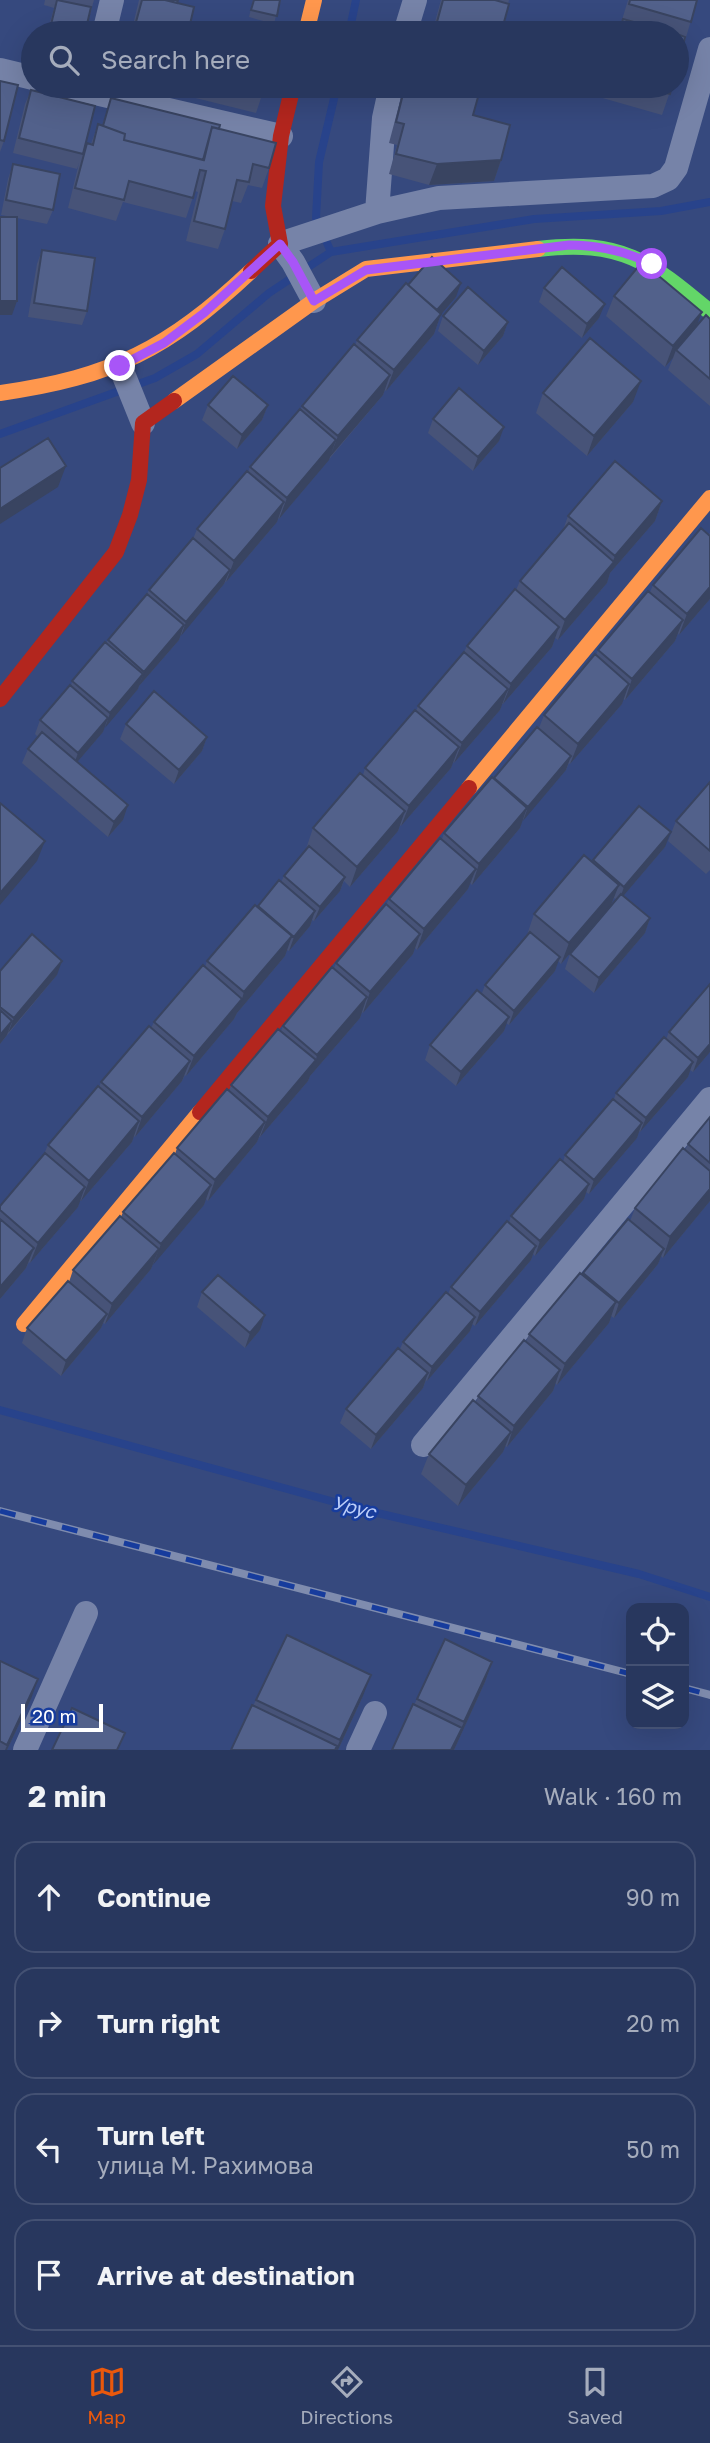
<!DOCTYPE html>
<meta charset="utf-8">
<style>
:root{--surface:#28375e;--page:#303f64;--text:#f1f3f6;--muted:#a5acbc;--line:#445173;--accent:#ea580c}
body{margin:0;font-family:"Golos Text",sans-serif;background:var(--page);color:var(--text)}
.controls{position:absolute;right:21px;bottom:21px;display:grid;overflow:hidden;border-radius:14px;box-shadow:0 7px 28px #0002}
.controls button{width:63px;height:63px;display:grid;place-items:center;padding:0;border:0;border-bottom:2px solid var(--line);background:var(--surface);color:var(--text);font:35px sans-serif}
.scale{position:absolute;left:21px;bottom:18px;width:82px;box-sizing:border-box;padding-left:7px;border:4px solid #fff;border-top:0;font-size:19px;line-height:24px;white-space:nowrap;color:#fff;-webkit-text-stroke:5px #173c9d;paint-order:stroke}
.stop{position:absolute;width:21px;height:21px;margin:-16px;border:5px solid #a855f7;border-radius:50%;background:#fff}
.stop.end{background:#a855f7;border-color:#fff;box-shadow:0 2px 7px #0008}
.list{margin:0;padding:0;list-style:none}
h2{display:flex;justify-content:space-between;align-items:center;height:91px;margin:0;padding:0 28px;font-size:30px}
h2 small{font-size:23px;font-weight:400;color:var(--muted)}
.list li{display:grid;grid-template-columns:46px 1fr auto;gap:21px;align-items:center;box-sizing:border-box;height:112px;margin:0 14px 14px;padding:0 14px;border:2px solid var(--line);border-radius:21px}
.list b{display:block;font-size:26px;white-space:nowrap}
.list p{margin:0;font-size:23px;white-space:nowrap;color:var(--muted)}
.list em{font-size:23px;font-style:normal;color:var(--muted)}
.icon{flex:none;width:38px;height:38px;fill:none;stroke:currentColor;stroke-width:2;stroke-linecap:round;stroke-linejoin:round}
.map{position:relative;flex:none;width:710px;height:1750px;overflow:hidden}
.search{position:absolute;background:var(--surface);box-shadow:0 7px 28px #0002;left:21px;right:21px;top:21px;height:77px;display:flex;align-items:center;gap:18px;box-sizing:border-box;padding:0 24px;border-radius:38px;color:var(--muted);font-size:26px}
.sheet{height:595px;background:var(--surface)}
nav{display:flex;justify-content:space-around;align-items:center;box-sizing:border-box;height:98px;border-top:2px solid var(--line);background:var(--surface);font-size:19px;color:var(--muted)}
nav a{display:grid;justify-items:center;gap:4px}
nav .on{color:var(--accent)}
.map>svg:first-child{display:block}
.lines{fill:none;stroke-linecap:round;stroke-linejoin:round}
.stream{stroke:#28438b;stroke-width:8}
.street{stroke:#7683a8;stroke-width:24}
.fast{stroke:#63d668;stroke-width:16}
.slow{stroke:#ff974d;stroke-width:16}
.jam{stroke:#b3261e;stroke-width:16}
.rail-casing{stroke:#7f8cae;stroke-width:8}
.rail{stroke:#173c9d;stroke-width:5;stroke-dasharray:16;stroke-linecap:butt}
.wall{fill:#475378}
.shaded-wall{fill:#394461}
.building{fill:#52618b;stroke:#394461;stroke-width:2}
.route{stroke:#a855f7;stroke-width:9}
.labels{text-anchor:middle;stroke-width:5;stroke-linejoin:round;paint-order:stroke}
.water-label{font-size:19px;font-style:italic;fill:#bbcdf9;stroke:#173c9d}
</style>
<div class="map">
<svg width="710" height="1750" viewBox="0 0 710 1750">
<rect width="100%" height="100%" fill="#36497e"/>
<g class="lines">
<path class="stream" d="M349,33L356,0
M331,252L316,218L319,162L337,86
M0,434L155,378L197,354L269,293L331,252L534,219L661,211L710,202
M0,1410L360,1509L639,1574L710,1597"/>
<path class="street" d="M104,33L112,0
M405,33L415,0
M0,70L33,78
M65,86L281,136
M377,212L384,118L391,86
M314,301L293,262L280,244L377,212L439,198L653,186L668,179L676,168L710,49
M120,366L143,423
M423,1445L710,1099
M25,1750L86,1613
M358,1750L375,1713"/>
<path class="fast" d="M538,249C621,239 649,261 710,312"/>
<path class="slow" d="M306,33L314,0
M0,393C113,377 168,349 251,271
M174,401L314,301L366,269L538,249
M469,788L710,498
M24,1324L200,1112"/>
<path class="jam" d="M251,271L280,244L273,206L281,136L293,86
M0,699L116,552L130,515L139,480L143,423L174,401
M200,1112L469,788"/>
<defs>
<path id="rail" d="M0,1511L631,1674
M684,1688L710,1695"/>
</defs>
<use href="#rail" class="rail-casing"/>
<use href="#rail" class="rail"/>
</g>
<path class="wall" d="M45,0H94L85,33H47L54,8L44,5Z
M139,0H178L177,3L188,33H131Z
M253,0H280L274,24L249,17Z
M441,0H509L501,33H432Z
M628,0H697L677,68V33H618Z
M0,81L4,141L0,152Z
M147,86H265L256,113Z
M404,86H463L473,115L501,160L494,181L429,185L389,174L397,145L389,143Z
M603,86H672L662,115L599,97Z
M31,90L83,154L87,143L91,144L98,124L102,126L111,98L219,129L269,168L262,188L248,185L241,203L232,201L225,229L218,249L186,241L198,192L195,191L186,218L123,202L116,221L68,208L79,163L77,169L13,153L25,104Z
M13,164L53,210L47,224L17,218L12,315V217L1,215L8,179Z
M42,250L87,311L82,325L28,317L37,264Z
M408,285L456,297L441,314L434,334L386,391L385,390L383,395L279,519L278,518L277,522L226,582V581L224,584L180,636L179,640L139,686L138,689L104,727L103,732L77,762L123,820L108,837L22,763L28,749L38,737L35,734L40,720L71,686L72,681L106,643L108,640L147,594L149,590L193,539L197,529L248,472L250,467L301,409L302,406L355,346L357,340Z
M544,288L599,318L582,338L539,302Z
M614,296L697,324L710,319V406L668,370L673,358L665,367L606,316Z
M443,316L508,322L503,336L478,365L438,331Z
M543,393L633,402L587,456L536,413Z
M208,405H268L262,420L237,449L202,420Z
M433,419L499,441L473,471L428,433Z
M662,501L655,521L610,573L607,583L558,640L555,638L552,647L503,704H502L500,710L454,763L453,762L451,768L401,826L400,825L398,831L350,887L344,881L340,891L314,921L312,920L310,926L289,951L287,950L285,956L237,1013L234,1019L186,1076L185,1075L182,1081L135,1137L134,1136L132,1142L81,1201L80,1200L78,1207L30,1263L29,1262L26,1268L0,1299V1206L44,1154L48,1145L99,1087L101,1082L151,1028L154,1022L205,967L207,961L281,882L284,876L306,849L313,828L363,775L365,768L416,711L418,706L464,652L467,646L516,590L520,581L563,530L568,516Z
M710,533V599L679,635L678,633L675,641L625,700L623,699L622,704L570,764L569,763L566,770L522,821L520,828L472,885L470,883L468,889L417,950L415,948L413,954L363,1013L362,1012L360,1018L310,1076L308,1081L260,1137H259L257,1142L208,1201L206,1199L204,1205L153,1264L151,1269L105,1324L103,1323L101,1328L61,1376L22,1343L27,1328L69,1282L73,1270L121,1217L123,1212L175,1154L177,1148L229,1091L231,1085L281,1031L283,1026L334,968L336,963L386,905L389,899L442,839L444,833L494,779L539,728L544,715L596,655L598,650L650,592L653,585Z
M126,724L207,737L202,751L174,784L120,739Z
M710,782V870L706,874L668,841L676,821Z
M665,847L623,896L650,918L645,933L594,993L565,969L570,954L617,900L614,898L611,905L561,964L558,961L555,971L509,1025L506,1023L504,1031L456,1086L425,1060L430,1045L482,993L485,985L527,935L534,914L593,860Z
M0,971L57,975L0,1044Z
M669,1032L710,1052L693,1072L690,1070L688,1077L640,1132L639,1131L637,1138L589,1194L586,1192L584,1199L535,1256L533,1254L531,1260L475,1326L472,1324L470,1331L427,1381L426,1380L423,1388L371,1449L340,1423L346,1409L400,1349L403,1342L448,1294L451,1287L509,1222L511,1216L563,1162L565,1155L614,1099L616,1093L666,1039Z
M710,1117V1201L663,1258L661,1256L658,1264L614,1318L611,1316L609,1323L557,1385L555,1383L553,1391L507,1447L505,1446L503,1452L458,1506L421,1474L429,1454L476,1402L478,1396L526,1342L529,1334L630,1221L635,1208L685,1150L688,1144Z
M202,1292L260,1330L245,1348L197,1307Z
M0,1661L31,1699L7,1750H0Z
M492,1662L485,1682L454,1750H392L417,1699Z
M363,1696L338,1750H231L256,1700Z"/>
<path class="shaded-wall" d="M501,160L494,181L429,185L437,164Z
M461,283L456,297L432,325L437,310Z
M0,301H17L12,315H0Z
M605,304L599,318L582,338L587,324Z
M702,312L694,333L676,350L673,358L665,367L673,346Z
M441,314L434,334L386,391L394,370Z
M508,322L503,336L478,365L484,351Z
M390,375L383,395L330,457L338,436Z
M641,381L633,402L587,456L594,436Z
M268,405L262,420L237,449L242,435Z
M504,427L499,441L473,471L478,457Z
M336,440L329,460L279,519L287,498Z
M66,466L58,487L0,524V509Z
M662,501L655,521L610,573L607,583L558,640L565,620L611,566L615,556Z
M284,502L277,522L226,582L234,561Z
M230,570L224,584L181,636L186,622Z
M710,587V599L679,635L687,614Z
M683,620L675,641L625,700L632,679Z
M184,625L179,640L139,686L144,672Z
M559,627L552,647L503,704L511,684Z
M143,674L138,689L105,728L110,713Z
M629,684L622,704L570,764L578,744Z
M508,689L500,710L454,763L462,743Z
M108,718L103,732L73,767L78,753Z
M207,737L202,751L174,784L179,770Z
M459,747L451,768L401,826L409,806Z
M571,756L566,770L523,821L528,807Z
M128,805L123,820L108,837L114,822Z
M527,808L520,828L472,885L479,864Z
M405,811L398,831L350,887L357,867Z
M671,832L665,847L619,901L624,887Z
M45,841L37,861L0,905V893Z
M476,869L468,889L417,950L424,929Z
M345,877L340,891L314,921L320,907Z
M619,885L611,905L561,964L569,943Z
M315,911L310,926L289,951L294,937Z
M650,918L645,933L594,993L599,978Z
M420,934L413,954L363,1013L370,992Z
M292,936L285,956L237,1013L234,1019L186,1076L194,1056L242,999L244,992Z
M560,957L555,971L509,1025L514,1011Z
M62,961L57,975L8,1033L14,1018Z
M367,997L360,1018L310,1076L308,1081L260,1137L268,1117L316,1060L317,1055Z
M509,1017L504,1031L456,1086L461,1072Z
M12,1021L7,1035L0,1044V1035Z
M710,1044V1052L693,1072L698,1058Z
M190,1061L182,1081L135,1137L142,1117Z
M693,1062L688,1077L640,1132L646,1118Z
M139,1121L132,1142L81,1201L89,1181Z
M265,1122L257,1142L208,1201L215,1180Z
M642,1123L637,1138L589,1194L594,1180Z
M589,1184L584,1199L535,1256L540,1241Z
M211,1185L204,1205L153,1265L161,1244Z
M85,1187L78,1207L30,1263L38,1243Z
M710,1189V1201L663,1258L670,1237Z
M536,1246L531,1260L475,1326L480,1312Z
M34,1248L26,1268L0,1299V1287Z
M159,1249L151,1269L105,1324L112,1304Z
M664,1249L658,1264L614,1318L619,1303Z
M616,1302L609,1323L557,1385L565,1364Z
M107,1314L101,1328L61,1376L66,1361Z
M265,1315L260,1330L245,1348L250,1333Z
M475,1317L470,1331L427,1381L432,1367Z
M560,1370L553,1391L507,1447L514,1426Z
M428,1373L423,1388L371,1449L376,1435Z
M511,1432L503,1452L458,1506L466,1485Z
M492,1662L485,1682L454,1750H451Z
M371,1675L363,1696L338,1750H336L340,1740Z
M38,1679L31,1699L7,1750H5Z"/>
<path class="building" d="M57,0L91,7L85,33H49Z
M142,0H165L194,7L188,33H133Z
M165,0H178L177,3Z
M254,0H280L277,16L251,10Z
M443,0H495L509,4L501,33H434Z
M630,0H697L691,22L629,4Z
M623,19L673,33H619Z
M677,34L685,37L677,68Z
M0,81L18,85L4,141L0,140Z
M237,86H265L264,92Z
M405,86H463L480,90L473,115L510,125L501,160L437,164L396,154L404,124L396,122Z
M639,86H672L670,94Z
M31,90L95,106L83,154L19,138Z
M111,98L220,125L219,129L212,127L203,160L124,140L125,134L103,126Z
M98,124L125,134L124,140L204,160L212,127L276,143L269,168L253,164L249,182L237,180L225,229L194,221L206,171L200,170L193,198L129,181L124,200L75,188L87,143L93,145Z
M13,164L60,174L53,210L6,200Z
M0,217H17V301H0Z
M42,250L95,258L87,311L34,303Z
M432,257L461,283L437,310L408,285Z
M642,262L702,312L673,346L614,296Z
M562,267L605,304L587,324L544,288Z
M406,283L441,314L394,370L357,340Z
M468,287L508,322L484,351L443,316Z
M706,315L710,319V379L676,350Z
M590,338L641,381L594,436L543,393Z
M354,344L390,375L338,436L302,406Z
M233,376L268,405L242,435L208,405Z
M459,388L504,427L478,457L433,419Z
M300,409L336,440L287,498L250,467Z
M48,438L66,466L0,509V468Z
M615,461L662,501L615,556L568,516Z
M247,471L284,502L234,561L197,529Z
M569,523L614,562L565,620L520,581Z
M701,528L710,536V587L687,614L653,585Z
M193,538L230,570L186,622L149,590Z
M515,589L559,627L511,684L467,646Z
M648,591L683,620L632,679L598,650Z
M147,594L184,625L144,672L108,640Z
M105,642L143,674L110,713L72,681Z
M464,652L508,689L462,743L418,706Z
M595,654L629,684L578,744L544,715Z
M70,685L108,718L78,753L40,720Z
M154,691L207,737L179,770L126,724Z
M415,710L459,747L409,806L365,768Z
M537,727L571,756L528,807L494,778Z
M42,732L128,805L114,822L28,749Z
M360,773L405,811L357,867L313,828Z
M492,777L527,808L479,864L444,833Z
M710,782V851L676,821Z
M0,803L45,841L0,893Z
M639,806L671,832L624,887L593,860Z
M440,838L476,869L424,929L389,899Z
M309,846L345,877L320,907L284,876Z
M584,855L619,885L569,943L534,914Z
M279,880L315,911L294,937L258,906Z
M621,894L650,918L599,978L570,954Z
M386,904L420,934L370,992L336,963Z
M255,905L292,936L244,992L207,961Z
M530,932L560,957L514,1011L485,985Z
M32,934L62,961L14,1018L0,1007V971Z
M203,965L242,999L194,1056L154,1022Z
M332,967L367,997L317,1055L283,1026Z
M710,984V1044L698,1058L669,1032Z
M477,990L509,1017L461,1072L430,1045Z
M0,1010L12,1021L0,1035Z
M149,1026L190,1061L142,1117L101,1082Z
M278,1029L316,1060L268,1117L231,1085Z
M664,1037L693,1062L646,1118L616,1093Z
M98,1086L139,1121L89,1181L48,1145Z
M227,1089L265,1122L215,1180L177,1148Z
M613,1099L642,1123L594,1180L565,1155Z
M710,1117V1163L688,1144Z
M683,1148L710,1171V1189L670,1237L635,1208Z
M45,1153L85,1187L38,1243L0,1210V1206Z
M174,1153L211,1185L161,1244L123,1212Z
M560,1159L589,1184L540,1241L511,1216Z
M120,1216L159,1249L112,1304L73,1270Z
M0,1219L34,1248L0,1287Z
M628,1219L664,1249L619,1303L583,1273Z
M507,1221L536,1246L480,1312L451,1287Z
M580,1273L616,1302L565,1364L529,1334Z
M218,1275L265,1315L250,1333L202,1292Z
M68,1281L107,1314L66,1361L27,1328Z
M446,1292L475,1317L432,1367L403,1342Z
M524,1340L560,1370L514,1426L478,1396Z
M398,1348L428,1373L376,1435L346,1409Z
M473,1400L511,1432L466,1485L429,1454Z
M287,1635L371,1675L340,1740L256,1700Z
M445,1639L492,1662L464,1722L417,1699Z
M0,1661L38,1679L7,1745L0,1741Z
M413,1704L462,1728L451,1750H392Z
M252,1705L337,1746L335,1750H231Z
M72,1708L125,1733L117,1750H52Z"/>
<g class="lines">
<path class="route" d="M120,366L164,343L204,313L280,244L293,262L314,301L366,270L569,245C599,245 625,251 652,264"/>
</g>
<g class="labels">
<g class="water-label">
<text transform="translate(354 1507) rotate(14)" y="7">Урус</text>
</g>
</g>
</svg>
<div class="controls">
<button><svg class="icon" aria-label="locate" viewBox="0 0 24 24"><circle cx="12" cy="12" r="6"/><path d="M12 2v4M12 18v4M2 12h4M18 12h4"/></svg></button>
<button><svg class="icon" aria-label="layers" viewBox="0 0 24 24"><path d="M12 4l9 5-9 5-9-5zM3 14l9 5 9-5"/></svg></button>
</div>
<div class="scale">20 m</div>
<div class="stop" style="left:652px;top:264px"></div>
<div class="stop end" style="left:120px;top:366px"></div>
<div class="search"><svg class="icon" aria-label="search" viewBox="0 0 24 24"><circle cx="10" cy="10" r="6"/><path d="M15 15l6 6"/></svg>Search here</div>
</div>
<section class="sheet">
<h2>2 min<small>Walk · 160 m</small></h2>
<ul class="list">
<li><svg class="icon" aria-label="ahead" viewBox="0 0 24 24"><path d="M12 20V5M6 11l6-6 6 6"/></svg><div><b>Continue</b></div><em>90 m</em></li>
<li><svg class="icon" aria-label="right" viewBox="0 0 24 24"><path d="M7 20v-9h11M14 6l5 5-5 5"/></svg><div><b>Turn right</b></div><em>20 m</em></li>
<li><svg class="icon" aria-label="left" viewBox="0 0 24 24"><path d="M17 20v-9H6M10 6l-5 5 5 5"/></svg><div><b>Turn left</b><p>улица М. Рахимова</p></div><em>50 m</em></li>
<li><svg class="icon" aria-label="arrive" viewBox="0 0 24 24"><path d="M6 21V4h12l-3 4 3 4H6"/></svg><div><b>Arrive at destination</b></div></li>
</ul>
</section>
<nav>
<a class="on"><svg class="icon" aria-label="map" viewBox="0 0 24 24"><path d="M3 6l6-2 6 2 6-2v14l-6 2-6-2-6 2zM9 4v14M15 6v14"/></svg>Map</a>
<a><svg class="icon" aria-label="directions" viewBox="0 0 24 24"><path d="M12 3l9 9-9 9-9-9zM9 14v-3h6M13 9l2 2-2 2"/></svg>Directions</a>
<a><svg class="icon" aria-label="saved" viewBox="0 0 24 24"><path d="M7 4h10v16l-5-4-5 4z"/></svg>Saved</a>
</nav>
